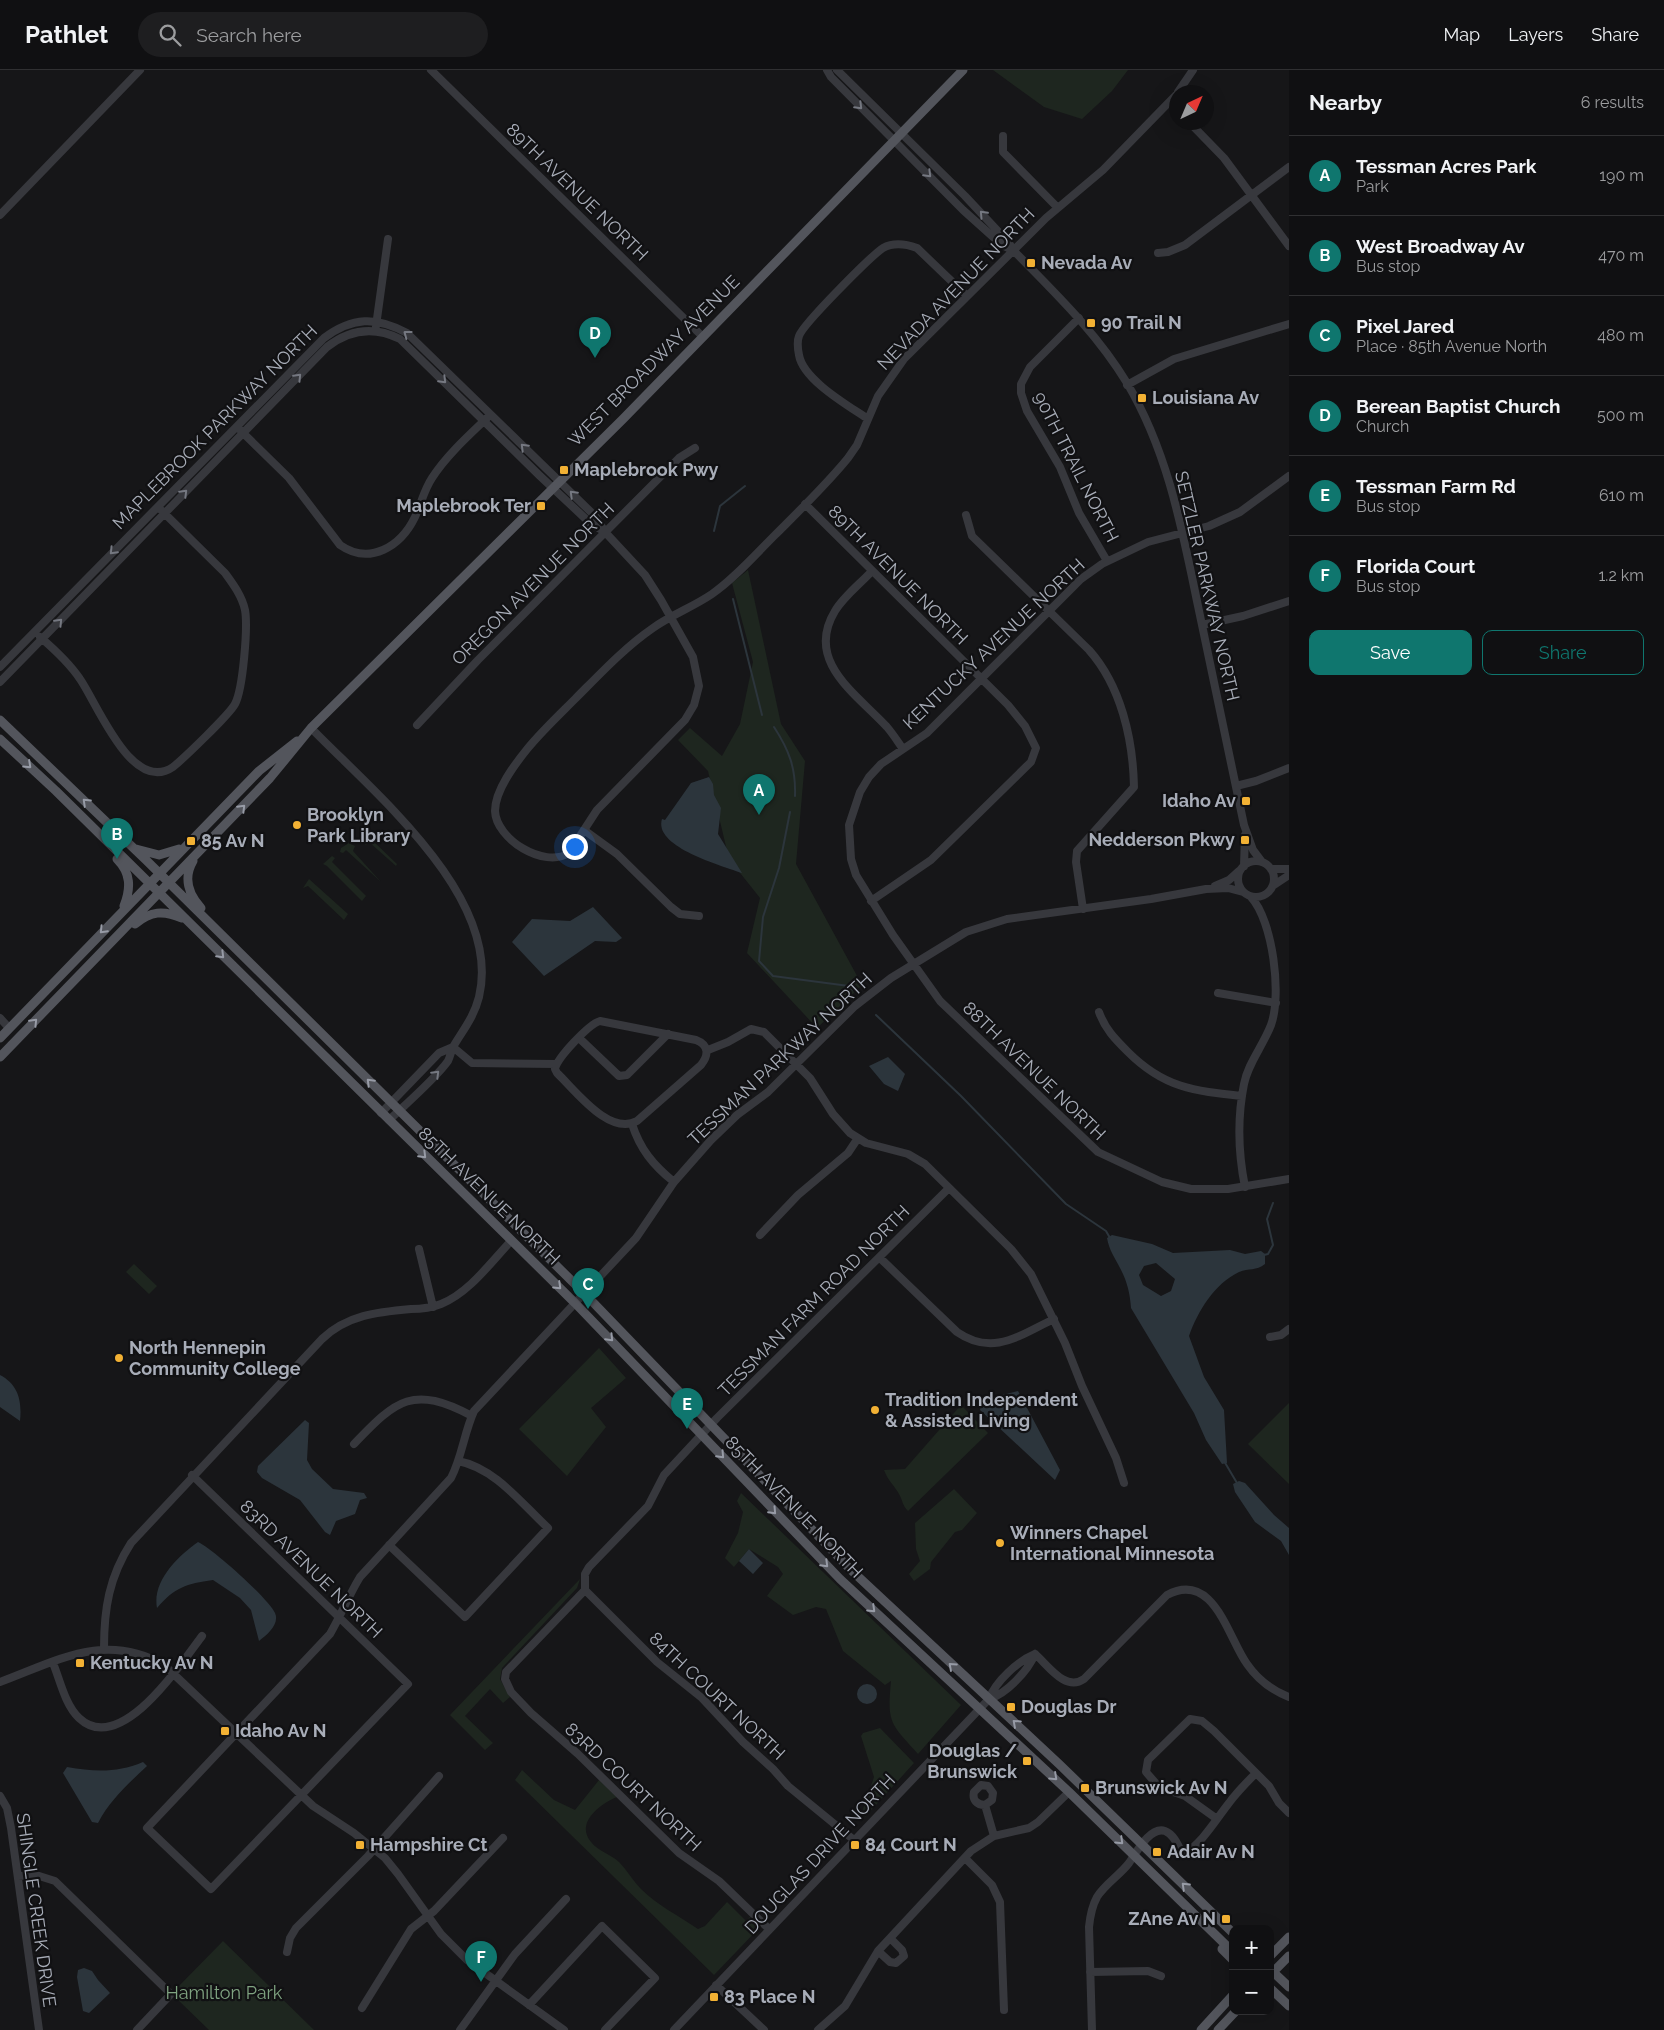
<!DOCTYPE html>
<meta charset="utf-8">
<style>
:root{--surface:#101012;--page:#1e1e20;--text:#f1f3f6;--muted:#9c9d9f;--line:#303032;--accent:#0f766e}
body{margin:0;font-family:Raleway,sans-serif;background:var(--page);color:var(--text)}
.controls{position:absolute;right:15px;bottom:15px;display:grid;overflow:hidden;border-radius:10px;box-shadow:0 5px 20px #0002}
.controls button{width:45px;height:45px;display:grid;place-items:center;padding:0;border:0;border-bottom:1px solid var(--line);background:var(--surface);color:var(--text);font:25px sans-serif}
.compass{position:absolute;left:1169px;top:15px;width:45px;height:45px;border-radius:50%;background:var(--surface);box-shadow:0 5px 20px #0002;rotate:44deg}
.you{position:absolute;left:574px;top:776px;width:18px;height:18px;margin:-12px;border:4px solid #fff;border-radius:50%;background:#1a73e8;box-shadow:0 0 0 8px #1a73e833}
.badge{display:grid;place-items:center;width:32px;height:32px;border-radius:50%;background:var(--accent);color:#fff;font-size:16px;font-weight:700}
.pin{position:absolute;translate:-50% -41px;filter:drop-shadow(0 1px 2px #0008)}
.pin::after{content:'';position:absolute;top:26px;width:18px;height:15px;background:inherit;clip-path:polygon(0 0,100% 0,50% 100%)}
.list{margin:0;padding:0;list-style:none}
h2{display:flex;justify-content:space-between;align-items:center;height:65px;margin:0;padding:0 20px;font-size:21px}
h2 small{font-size:16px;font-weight:400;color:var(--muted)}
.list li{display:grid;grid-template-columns:32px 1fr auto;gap:15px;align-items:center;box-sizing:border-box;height:80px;padding:0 20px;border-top:1px solid var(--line)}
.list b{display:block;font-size:19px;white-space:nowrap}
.list p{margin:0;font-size:16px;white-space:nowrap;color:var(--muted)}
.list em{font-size:16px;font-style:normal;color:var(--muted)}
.actions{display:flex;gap:10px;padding:15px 20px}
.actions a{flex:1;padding:11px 0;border:1px solid var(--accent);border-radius:10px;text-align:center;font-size:18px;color:var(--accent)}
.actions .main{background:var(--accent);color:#fff}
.icon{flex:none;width:28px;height:28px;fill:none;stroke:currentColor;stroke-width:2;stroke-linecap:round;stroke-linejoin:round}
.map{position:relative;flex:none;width:1289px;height:1960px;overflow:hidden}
header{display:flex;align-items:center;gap:30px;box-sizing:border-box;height:70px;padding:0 25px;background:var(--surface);border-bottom:1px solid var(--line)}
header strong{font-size:24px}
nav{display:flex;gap:28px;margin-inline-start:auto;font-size:18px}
.search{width:350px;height:45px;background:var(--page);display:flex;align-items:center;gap:12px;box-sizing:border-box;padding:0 18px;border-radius:28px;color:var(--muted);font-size:19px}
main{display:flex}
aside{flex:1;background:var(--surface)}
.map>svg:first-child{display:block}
.green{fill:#1e261f}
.water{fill:#2c353c;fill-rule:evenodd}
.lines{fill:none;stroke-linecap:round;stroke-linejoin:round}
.stream{stroke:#2c353c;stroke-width:2}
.minor{stroke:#37383d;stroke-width:8}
.major{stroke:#53555c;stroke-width:9}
.oneway{stroke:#757881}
.oneway2{stroke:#979ba6}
.poi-dot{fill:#f2b134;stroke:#111113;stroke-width:2}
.labels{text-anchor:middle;stroke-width:4.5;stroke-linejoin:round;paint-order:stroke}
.street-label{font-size:18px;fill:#a8adb8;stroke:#111113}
.poi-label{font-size:18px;font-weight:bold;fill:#a8adb8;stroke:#111113;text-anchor:start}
.park-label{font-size:18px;fill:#7fa381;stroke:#111113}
</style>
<header>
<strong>Pathlet</strong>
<div class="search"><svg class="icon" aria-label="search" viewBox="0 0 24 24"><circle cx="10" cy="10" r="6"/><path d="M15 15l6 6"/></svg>Search here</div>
<nav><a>Map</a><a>Layers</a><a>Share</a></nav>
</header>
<main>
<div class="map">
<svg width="1289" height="1960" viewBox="0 0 1289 1960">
<rect width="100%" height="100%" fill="#161618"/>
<path class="green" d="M993,0H1128L1112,21L1082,49L1044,37Z
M748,500L781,654L805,691L796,794L862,915L817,958L747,883L760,828L729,789L708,701L678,670L690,658L722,686L740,654L753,592L732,513Z
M373,764L377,767L373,771L397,794L396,796L369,772L366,775L363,773L365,767Z
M349,773L355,776L353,781L381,812L346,780L343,783L340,782L341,778Z
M332,786L335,788L332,792L366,826L362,831L327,796L323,794Z
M309,809L348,844L344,850L308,816L303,818Z
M134,1194L157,1216L149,1224L126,1202Z
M599,1278L626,1308L591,1338L606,1357L567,1406L519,1359Z
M1289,1333V1414L1248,1374Z
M961,1335L988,1363L908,1441C902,1435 903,1431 899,1424C894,1415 888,1411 884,1400L905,1399Z
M954,1419L977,1443L962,1460L955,1462L931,1492L930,1499L914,1511L909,1504L920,1491L916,1479L915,1453Z
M741,1423L961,1635L918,1684C890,1653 887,1653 891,1611L885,1615L843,1581L826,1539L816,1537L793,1545L767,1526L783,1504L778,1497L749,1479L734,1497L725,1488L738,1463L743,1442L737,1431Z
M580,1509L577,1518L502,1598L500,1609L510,1627L503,1633L490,1619L465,1646L493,1673L485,1680L450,1645Z
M880,1658L914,1693L865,1747L863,1739L874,1707L861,1666L863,1663Z
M522,1700L554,1730L575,1740L599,1710L617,1727C600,1734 575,1753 591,1772C598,1781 612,1785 619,1792C627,1800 633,1811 641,1819C657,1835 679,1846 698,1859L705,1856L727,1832L746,1851L750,1847L760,1857L714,1905L515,1710Z
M223,1871L314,1960H209L175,1927L176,1919Z"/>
<path class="water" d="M709,707L713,714L714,725L721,738L718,764L742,803C723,796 653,777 662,749L665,750L691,713Z
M593,837L622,868L616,872L595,871L544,906L512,872L532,849L570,851Z
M888,987L905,1004L898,1021L884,1014L869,996Z
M1112,1165L1152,1174L1173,1183L1230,1180L1245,1184L1261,1181L1265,1184V1194C1256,1201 1249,1198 1239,1202C1214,1214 1198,1241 1189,1266L1204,1307L1224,1340L1227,1393L1222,1394L1206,1370L1194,1343L1131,1238C1130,1223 1127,1211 1120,1198C1115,1188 1109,1180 1107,1168ZM1156,1193L1175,1209L1171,1221L1161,1226L1143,1215L1139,1205L1144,1196Z
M0,1305C19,1315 22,1332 20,1351L0,1337Z
M1018,1321L1060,1400L1055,1410L980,1340L982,1330Z
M305,1350L309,1353L307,1390L312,1399L333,1419L364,1423L367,1428L360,1430L355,1444L336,1451L330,1465L325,1462L300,1430L262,1408L257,1402L258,1396Z
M1239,1411L1245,1413L1274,1445L1289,1458V1485L1281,1471L1255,1452L1235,1422L1233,1414Z
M198,1472C212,1478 269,1529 275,1543C280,1554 267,1565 259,1571L251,1540L240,1528L213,1510C186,1514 175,1517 157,1538C152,1511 178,1486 198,1472Z
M749,1479L763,1493L753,1504L739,1491Z
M857 1624a10 10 0 1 1 20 0a10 10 0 1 1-20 0Z
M143,1692L147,1696C128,1714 110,1730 98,1753L92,1752L63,1703L67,1697C95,1702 117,1703 143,1692Z
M84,1898L92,1901L98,1910L110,1923L89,1943L83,1941L77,1907L78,1900Z"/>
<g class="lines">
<path class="stream" d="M714,461L720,436L745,416
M733,529L762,645
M774,657C789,680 796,698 795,726
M790,742L779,798L763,847L759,891L773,906L849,916L853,920
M876,945L961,1026L1066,1134L1106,1161L1110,1168
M1264,1185L1268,1184L1273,1175L1267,1149L1273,1133
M1224,1391L1237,1413"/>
<path class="minor" d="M431,0L702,266
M827,0L831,7L963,140L1002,175L1014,181
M837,0L965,126L1009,173L1014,181C1055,223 1097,263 1127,313C1168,382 1182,459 1198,536C1214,609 1229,682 1244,755L1253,780L1262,792
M1178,22L1193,0
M1189,52L1224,88L1289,176
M1003,66V82L1057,137
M0,145L140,0
M1158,183L1168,182L1185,175L1289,97
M1079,248L1030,297L1021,314V323L1027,341L1060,397L1079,443L1107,491
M376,256L388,169
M1127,315L1174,289L1289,254
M868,349C849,336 803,310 799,285C798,280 797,271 799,266C803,254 871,186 883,178C894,172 906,174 917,178L967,226
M241,361L289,408L340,475C370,496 401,476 415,447C421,434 424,420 432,408C446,386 468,366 487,348
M1289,406L1240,442L1209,456L1148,472L1102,494L1081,509L927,663L881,694L869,707L860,722L849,755L851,789L856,805L893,865L940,931L1098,1082L1162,1112L1191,1119H1228L1289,1109
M805,434L1008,635L1025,656L1036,678L1031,692L931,790L871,831
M966,445L972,466L1089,580C1121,616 1133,669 1134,717L1077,781L1076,792L1083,839
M605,462L645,505L661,530L693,587L699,616L694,635L685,650L597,740L569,783C544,799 496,769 495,741C495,720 515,694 528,678C542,661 559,645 575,629C600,604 624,578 653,558C671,545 693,537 712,524C735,508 755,485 775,465C800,440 826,415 848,388L857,375L878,326L904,289L1046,148L1103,100L1176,25
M872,501C860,514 844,526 835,541C804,592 858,625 887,657C893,664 898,672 903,679
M1202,555L1243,546L1289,531
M40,567C54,579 70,594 80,609C97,633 132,725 173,697C184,688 229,645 235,634C243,619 248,557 245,540C242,526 233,514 225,503L161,440
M0,597L324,268C352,247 376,246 407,263L596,447L605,462L589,452L540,406L400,269C374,256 350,259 327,277L0,612
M417,655L478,590L679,388L695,378
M311,658C373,722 503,827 479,927C474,947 463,960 453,977C451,982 450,987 448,991C436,1008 404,1036 389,1050
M1236,716L1256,711L1289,698
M584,760L617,784L671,837L680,844L699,846
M1238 809a18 18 0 1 1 36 0a18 18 0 1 1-36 0Z
M1244,796L1245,765
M1271,799H1289
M1274,815L1289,805
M1215,816L1229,810L1239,801
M1218,923L1276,933
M1099,942C1105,959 1115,969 1128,982C1164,1018 1194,1021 1242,1026
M0,948L9,958
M600,951L696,970C709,975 709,985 701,995L637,1051C609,1066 576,1021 557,1003L555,999C557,988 589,954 600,951Z
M579,968L619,1006L627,1005L668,964
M453,977L472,993L556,994
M708,980L728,972L751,959L764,962L810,1008L833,1044L850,1063L866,1073L908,1084L925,1094L1011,1179L1031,1204L1065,1273L1082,1316L1116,1388L1124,1413
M381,1043L439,983L453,977
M632,1054C640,1079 653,1095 674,1112
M1245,1117C1238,1082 1237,1049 1244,1014C1248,993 1263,976 1271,955C1282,925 1273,851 1251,827
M760,1165L798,1125L848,1083L858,1068
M419,1179L433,1237
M880,1188L957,1262C993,1287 1020,1265 1054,1249
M1270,1267L1281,1265L1289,1259
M354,1374C397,1329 413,1315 472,1346
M192,1405L408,1614L211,1819L147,1758L330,1564C341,1545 349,1525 360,1507L451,1408C462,1387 464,1363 474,1341L636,1168L674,1112L711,1070L737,1045L768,1022L855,936L891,908L966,862L1007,849L1151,829L1206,819L1228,818L1243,822
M389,1475L465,1547L548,1458C522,1434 495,1398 458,1391
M585,1520L657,1592L702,1628L743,1672L773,1699L788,1716L854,1770
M104,1578C104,1539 109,1507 131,1473L322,1269C347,1245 377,1242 411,1239C421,1239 431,1238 441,1234C469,1223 491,1192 511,1171
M1035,1584C1048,1595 1065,1622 1084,1609L1167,1525C1214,1500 1228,1568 1247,1594C1258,1610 1271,1620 1289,1627
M53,1593C60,1610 65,1635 79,1648C120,1687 181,1594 202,1566
M0,1612C57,1591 105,1561 164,1595L313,1736L354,1763L385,1788L398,1804L441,1864L467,1890L564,1960
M989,1629C1006,1624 1028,1601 1035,1584
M0,1726L7,1738L11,1758L39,1960
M985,1735C977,1735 972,1730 974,1722L981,1715L988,1716L993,1723L992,1730L985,1735L994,1766
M1217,1749L1185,1726L1159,1717L1146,1702L1148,1690L1190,1649L1202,1651L1214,1661L1269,1716L1279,1733L1289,1743
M965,1788L992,1815L1000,1832L1004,1940
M18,1806L36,1805L55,1811L171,1924L137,1960
M769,1859L719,1811L679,1783L578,1684L531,1643L511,1622L505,1609L506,1602L585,1520V1504L589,1497L648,1436L664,1405L717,1348L949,1118
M878,1881L890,1892L896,1893L904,1886L902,1880L890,1868
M287,1882L290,1868L296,1858L368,1786L439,1706
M1090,1902L1148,1901L1161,1906
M716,1915L764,1960
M529,1935L602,1856L655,1908L605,1960
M362,1938L411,1859L434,1841L503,1768
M460,1960L515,1884L566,1829
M674,1960L989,1629C996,1611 1018,1591 1035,1584
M818,1960L845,1936L878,1881L971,1781L994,1766L1029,1758L1038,1752L1069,1722
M1092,1960L1089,1857C1090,1847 1092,1836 1097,1827C1105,1814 1120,1805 1129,1793C1136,1783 1150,1756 1165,1761C1174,1764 1179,1777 1183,1785C1204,1771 1214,1752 1229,1733C1237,1722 1246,1713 1255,1704"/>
<path class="major" d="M0,650L146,790L585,1224L850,1499L1059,1694L1233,1863
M0,669L56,721L575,1233L840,1509L1069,1722L1233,1882
M136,779L159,785L179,779
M117,789C131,803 131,818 124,836
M193,791C183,808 189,825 201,838
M135,854C151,841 163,840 182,848
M0,968L259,701L297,671
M0,987L270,708L311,658L623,349L963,0
M1222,1879L1233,1890
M1270,1886L1289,1867
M1270,1899L1289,1917
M1270,1905L1289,1886
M1270,1918L1289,1936
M1201,1960L1233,1925
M1218,1960L1236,1941"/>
</g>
<defs><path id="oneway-chevron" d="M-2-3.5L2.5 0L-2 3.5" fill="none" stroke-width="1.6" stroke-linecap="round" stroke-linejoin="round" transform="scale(1.25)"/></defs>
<g class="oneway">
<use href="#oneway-chevron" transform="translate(859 36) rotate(45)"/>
<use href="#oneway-chevron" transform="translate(928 104) rotate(45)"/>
<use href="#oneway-chevron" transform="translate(983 144) rotate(-133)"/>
<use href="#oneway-chevron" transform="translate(407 264) rotate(-143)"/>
<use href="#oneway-chevron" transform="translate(298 307) rotate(-46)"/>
<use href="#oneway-chevron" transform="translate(443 310) rotate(45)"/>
<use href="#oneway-chevron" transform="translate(524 377) rotate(-135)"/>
<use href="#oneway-chevron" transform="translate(184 423) rotate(-45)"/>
<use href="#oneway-chevron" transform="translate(573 424) rotate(-135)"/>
<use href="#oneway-chevron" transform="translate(113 481) rotate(134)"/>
<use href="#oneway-chevron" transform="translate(59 552) rotate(-46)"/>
<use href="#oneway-chevron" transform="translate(436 1004) rotate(-45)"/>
</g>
<g class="oneway2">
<use href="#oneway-chevron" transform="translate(28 695) rotate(43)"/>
<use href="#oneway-chevron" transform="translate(86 732) rotate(-136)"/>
<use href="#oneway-chevron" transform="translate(242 738) rotate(-45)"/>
<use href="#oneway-chevron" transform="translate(103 860) rotate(134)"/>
<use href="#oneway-chevron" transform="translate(221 885) rotate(45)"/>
<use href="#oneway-chevron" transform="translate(34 952) rotate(-46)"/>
<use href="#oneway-chevron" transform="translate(370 1012) rotate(-135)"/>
<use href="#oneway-chevron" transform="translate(423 1085) rotate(45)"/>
<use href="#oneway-chevron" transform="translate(558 1216) rotate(44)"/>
<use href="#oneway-chevron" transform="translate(610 1268) rotate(46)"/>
<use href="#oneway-chevron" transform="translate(721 1385) rotate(47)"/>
<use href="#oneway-chevron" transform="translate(773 1441) rotate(47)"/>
<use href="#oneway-chevron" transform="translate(825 1494) rotate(45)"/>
<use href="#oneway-chevron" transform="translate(872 1539) rotate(44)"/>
<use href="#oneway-chevron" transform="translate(952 1596) rotate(-138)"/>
<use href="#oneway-chevron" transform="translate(1016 1653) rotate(-138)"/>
<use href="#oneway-chevron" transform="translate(1054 1707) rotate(43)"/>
<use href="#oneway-chevron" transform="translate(1120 1771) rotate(44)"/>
<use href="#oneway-chevron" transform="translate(1185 1816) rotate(-136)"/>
</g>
<g class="poi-dot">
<rect x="1026" y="188" width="10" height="10" rx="2.5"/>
<rect x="1086" y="248" width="10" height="10" rx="2.5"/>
<rect x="1137" y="323" width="10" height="10" rx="2.5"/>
<rect x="559" y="395" width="10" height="10" rx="2.5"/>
<rect x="536" y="431" width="10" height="10" rx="2.5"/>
<rect x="1241" y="726" width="10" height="10" rx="2.5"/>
<circle cx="297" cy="755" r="5"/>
<rect x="1240" y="765" width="10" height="10" rx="2.5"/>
<rect x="186" y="766" width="10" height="10" rx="2.5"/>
<circle cx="119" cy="1288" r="5"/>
<circle cx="875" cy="1340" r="5"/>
<circle cx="1000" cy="1473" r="5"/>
<rect x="75" y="1588" width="10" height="10" rx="2.5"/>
<rect x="1006" y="1632" width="10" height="10" rx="2.5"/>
<rect x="220" y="1656" width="10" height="10" rx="2.5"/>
<rect x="1022" y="1686" width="10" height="10" rx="2.5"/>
<rect x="1080" y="1713" width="10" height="10" rx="2.5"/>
<rect x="355" y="1770" width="10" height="10" rx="2.5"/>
<rect x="850" y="1770" width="10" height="10" rx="2.5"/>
<rect x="1152" y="1777" width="10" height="10" rx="2.5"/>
<rect x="1221" y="1844" width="10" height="10" rx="2.5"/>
<rect x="709" y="1922" width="10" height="10" rx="2.5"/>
</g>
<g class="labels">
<g class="street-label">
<text transform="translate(577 122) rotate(44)" y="6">89TH AVENUE NORTH</text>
<text transform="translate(956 219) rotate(-46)" y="6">NEVADA AVENUE NORTH</text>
<text transform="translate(654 291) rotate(-45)" y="6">WEST BROADWAY AVENUE</text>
<text transform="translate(215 357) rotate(-45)" y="6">MAPLEBROOK PARKWAY NORTH</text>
<text transform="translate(1076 397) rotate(63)" y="6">90TH TRAIL NORTH</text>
<text transform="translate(898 505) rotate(45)" y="6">89TH AVENUE NORTH</text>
<text transform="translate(533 514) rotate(-45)" y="6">OREGON AVENUE NORTH</text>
<text transform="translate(1207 516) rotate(77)" y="6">SETZLER PARKWAY NORTH</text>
<text transform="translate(994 574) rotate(-43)" y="6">KENTUCKY AVENUE NORTH</text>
<text transform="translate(780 989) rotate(-43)" y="6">TESSMAN PARKWAY NORTH</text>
<text transform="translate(1034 1001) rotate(44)" y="6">88TH AVENUE NORTH</text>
<text transform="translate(489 1126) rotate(44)" y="6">85TH AVENUE NORTH</text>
<text transform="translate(814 1231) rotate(-45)" y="6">TESSMAN FARM ROAD NORTH</text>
<text transform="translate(794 1437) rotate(46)" y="6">85TH AVENUE NORTH</text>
<text transform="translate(311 1499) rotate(44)" y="6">83RD AVENUE NORTH</text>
<text transform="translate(717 1626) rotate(43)" y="6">84TH COURT NORTH</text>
<text transform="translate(633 1717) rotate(43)" y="6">83RD COURT NORTH</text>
<text transform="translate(820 1784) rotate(-47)" y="6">DOUGLAS DRIVE NORTH</text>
<text transform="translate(36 1840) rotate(82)" y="6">SHINGLE CREEK DRIVE</text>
</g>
<g class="poi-label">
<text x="1041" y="199">Nevada Av</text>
<text x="1101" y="259">90 Trail N</text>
<text x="1152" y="334">Louisiana Av</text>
<text x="574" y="406">Maplebrook Pwy</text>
<text x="531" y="442" text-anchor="end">Maplebrook Ter</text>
<text x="1236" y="737" text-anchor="end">Idaho Av</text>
<text x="307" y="751">Brooklyn<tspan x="307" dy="21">Park Library</tspan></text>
<text x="1235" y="776" text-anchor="end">Nedderson Pkwy</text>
<text x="201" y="777">85 Av N</text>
<text x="129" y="1284">North Hennepin<tspan x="129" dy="21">Community College</tspan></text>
<text x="885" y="1336">Tradition Independent<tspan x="885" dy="21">&amp; Assisted Living</tspan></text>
<text x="1010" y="1469">Winners Chapel<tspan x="1010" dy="21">International Minnesota</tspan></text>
<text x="90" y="1599">Kentucky Av N</text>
<text x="1021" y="1643">Douglas Dr</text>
<text x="235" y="1667">Idaho Av N</text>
<text x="1017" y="1687" text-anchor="end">Douglas /<tspan x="1017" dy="21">Brunswick</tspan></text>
<text x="1095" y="1724">Brunswick Av N</text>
<text x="370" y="1781">Hampshire Ct</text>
<text x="865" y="1781">84 Court N</text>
<text x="1167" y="1788">Adair Av N</text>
<text x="1216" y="1855" text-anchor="end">ZAne Av N</text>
<text x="724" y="1933">83 Place N</text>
</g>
<g class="park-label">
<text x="224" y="1929">Hamilton Park</text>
</g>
</g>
</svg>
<div class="controls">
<button>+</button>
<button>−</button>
</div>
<svg class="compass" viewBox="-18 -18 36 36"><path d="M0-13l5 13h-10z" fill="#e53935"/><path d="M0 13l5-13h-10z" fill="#9c9d9f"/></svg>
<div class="you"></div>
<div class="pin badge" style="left:759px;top:745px">A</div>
<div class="pin badge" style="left:117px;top:789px">B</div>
<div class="pin badge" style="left:588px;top:1239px">C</div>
<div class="pin badge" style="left:595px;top:288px">D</div>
<div class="pin badge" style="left:687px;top:1359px">E</div>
<div class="pin badge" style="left:481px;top:1912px">F</div>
</div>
<aside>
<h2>Nearby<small>6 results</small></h2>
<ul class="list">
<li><span class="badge">A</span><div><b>Tessman Acres Park</b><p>Park</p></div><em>190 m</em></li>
<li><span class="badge">B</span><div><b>West Broadway Av</b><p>Bus stop</p></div><em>470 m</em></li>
<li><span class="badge">C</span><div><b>Pixel Jared</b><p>Place · 85th Avenue North</p></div><em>480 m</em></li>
<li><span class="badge">D</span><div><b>Berean Baptist Church</b><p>Church</p></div><em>500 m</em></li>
<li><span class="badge">E</span><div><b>Tessman Farm Rd</b><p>Bus stop</p></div><em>610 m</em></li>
<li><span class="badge">F</span><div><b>Florida Court</b><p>Bus stop</p></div><em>1.2 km</em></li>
</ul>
<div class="actions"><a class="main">Save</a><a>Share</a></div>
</aside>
</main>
